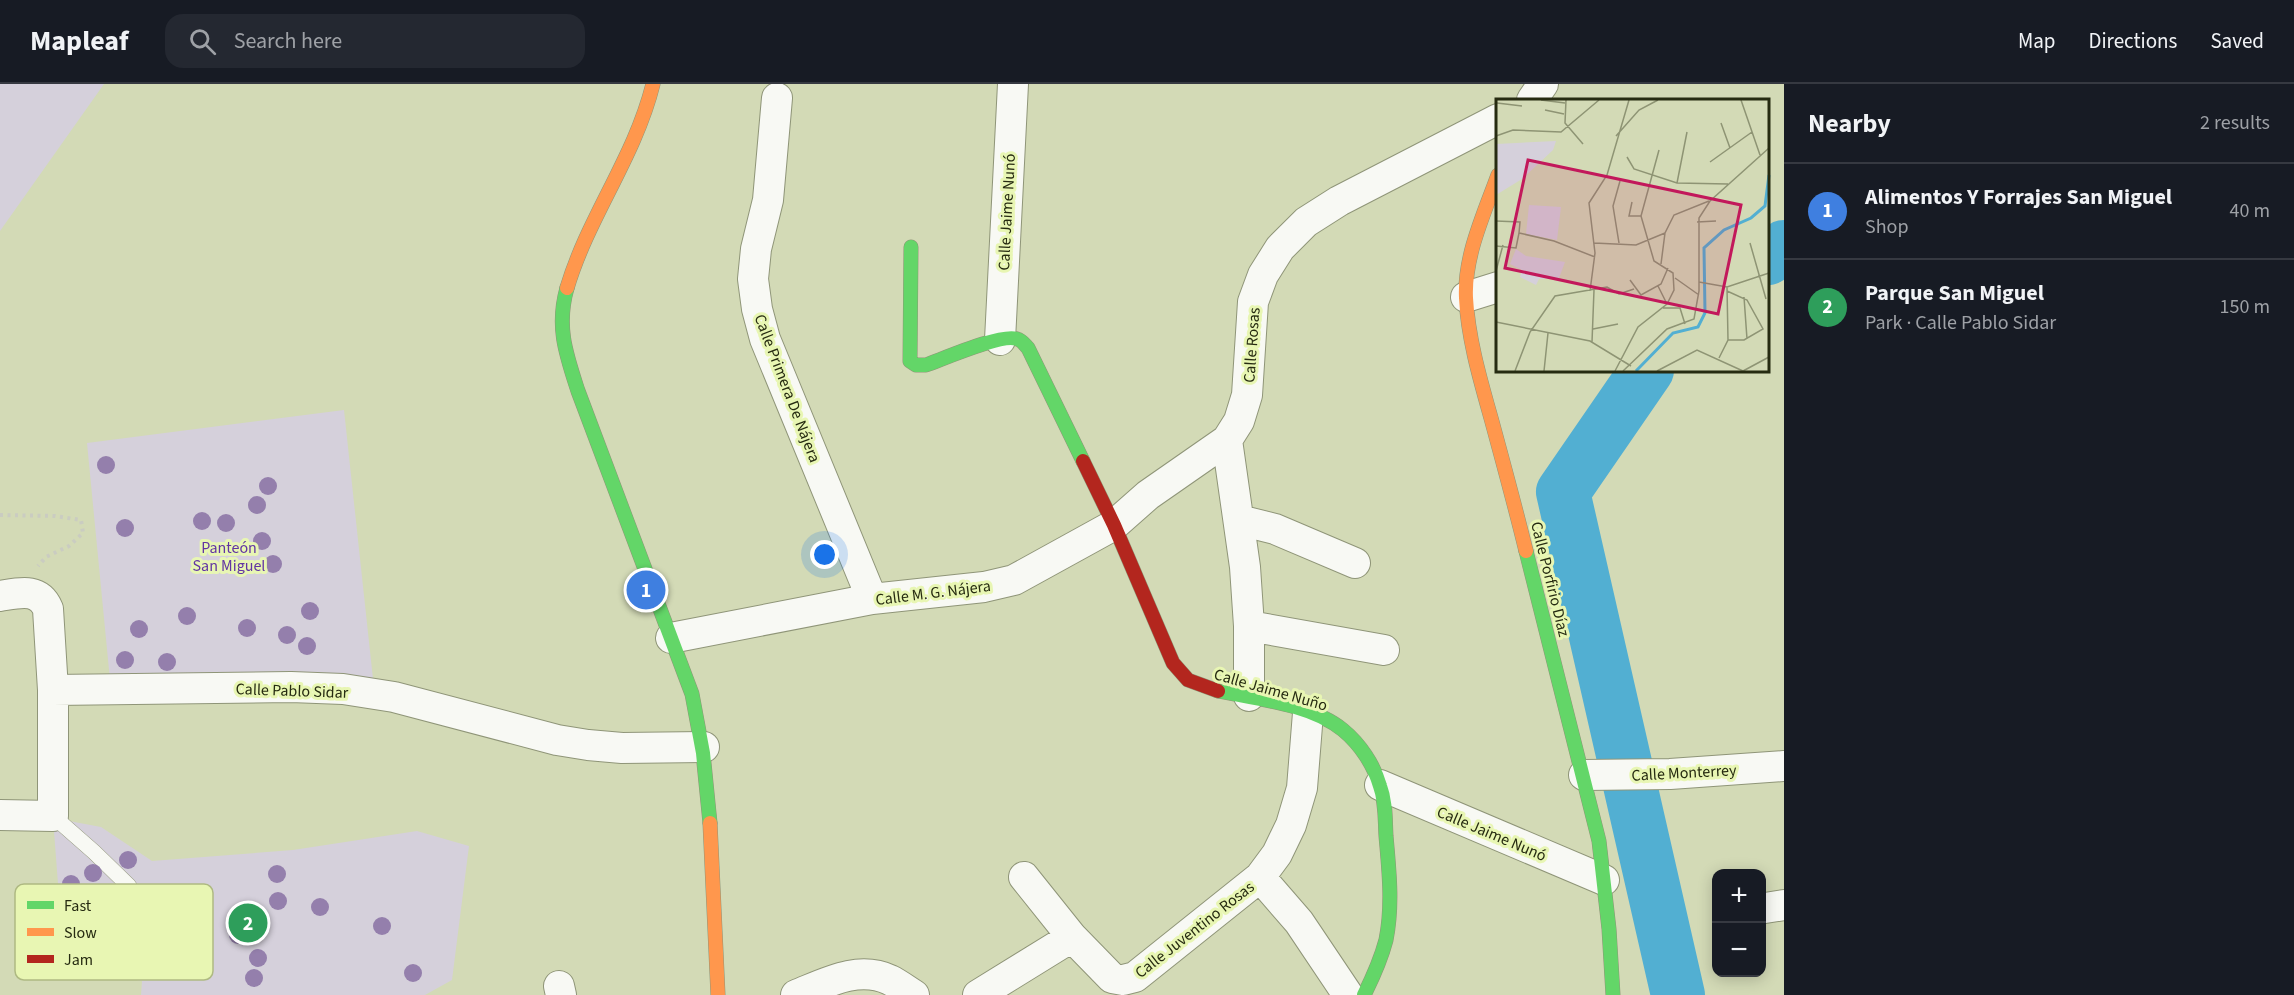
<!DOCTYPE html>
<meta charset="utf-8">
<style>
:root{--surface:#171b24;--page:#242831;--text:#f1f3f6;--muted:#9ea1a6;--line:#363941;--accent:#ea580c}
body{margin:0;font-family:"Source Sans 3",sans-serif;background:var(--page);color:var(--text)}
.controls{position:absolute;right:18px;bottom:18px;display:grid;overflow:hidden;border-radius:12px;box-shadow:0 3px 15px #0003}
.controls button{width:54px;height:54px;display:grid;place-items:center;padding:0;border:0;border-bottom:2px solid var(--line);background:var(--surface);color:var(--text);font:30px sans-serif}
.you{position:absolute;left:825px;top:471px;width:21px;height:21px;margin:-15px;border:4px solid #fff;border-radius:50%;background:#1a73e8;box-shadow:0 0 0 9px #1a73e833}
.badge{display:grid;place-items:center;width:39px;height:39px;border-radius:50%;background:var(--accent);color:#fff;font-size:20px;font-weight:700}
.pin{position:absolute;translate:-50% -50%;border:3px solid #fff;box-shadow:0 2px 6px #0006}
.list{margin:0;padding:0;list-style:none}
h2{display:flex;justify-content:space-between;align-items:center;height:78px;margin:0;padding:0 24px;font-size:26px}
h2 small{font-size:20px;font-weight:400;color:var(--muted)}
.list li{display:grid;grid-template-columns:39px 1fr auto;gap:18px;align-items:center;box-sizing:border-box;height:96px;padding:0 24px;border-top:2px solid var(--line)}
.list b{display:block;font-size:22px;white-space:nowrap}
.list p{margin:0;font-size:20px;white-space:nowrap;color:var(--muted)}
.list em{font-size:20px;font-style:normal;color:var(--muted)}
.icon{flex:none;width:33px;height:33px;fill:none;stroke:currentColor;stroke-width:2;stroke-linecap:round;stroke-linejoin:round}
.map{position:relative;flex:none;width:1784px;height:911px;overflow:hidden}
header{display:flex;align-items:center;gap:36px;box-sizing:border-box;height:84px;padding:0 30px;background:var(--surface);border-bottom:2px solid var(--line)}
header strong{font-size:28px}
nav{display:flex;gap:33px;margin-inline-start:auto;font-size:21px}
.search{width:420px;height:54px;background:var(--page);display:flex;align-items:center;gap:15px;box-sizing:border-box;padding:0 21px;border-radius:18px;color:var(--muted);font-size:22px}
main{display:flex}
aside{flex:1;background:var(--surface)}
.map>svg:first-child{display:block}
.green{fill:#d5d0db}
.lines{fill:none;stroke-linecap:round;stroke-linejoin:round}
.river{stroke:#52afd2;stroke-width:54}
.lane-casing{stroke:#8f9578;stroke-width:16}
.street-casing{stroke:#8f9578;stroke-width:32}
.fast-casing{stroke:#8f9578;stroke-width:15}
.slow-casing{stroke:#8f9578;stroke-width:15}
.jam-casing{stroke:#8f9578;stroke-width:15}
.path{stroke:#caccc1;stroke-width:4;stroke-dasharray:3 4.5;stroke-linecap:butt}
.lane{stroke:#f8f9f4;stroke-width:15}
.street{stroke:#f8f9f4;stroke-width:30}
.fast{stroke:#63d668;stroke-width:14}
.slow{stroke:#ff974d;stroke-width:14}
.jam{stroke:#b3261e;stroke-width:14}
.tree{fill:#947fac}
.labels{text-anchor:middle;stroke-width:6;stroke-linejoin:round;paint-order:stroke}
.street-label{font-size:16px;fill:#262b11;stroke:#e8f6b3}
.park-label{font-size:16px;fill:#6134a3;stroke:#e8f6b3}
.inset-river{fill:none;stroke:#52afd2;stroke-width:3}
.inset-road{fill:none;stroke:#8e9474;stroke-width:1.5}
.view{fill:#c2185b;fill-opacity:0.15;stroke:#c2185b;stroke-width:3}
.inset-edge{fill:none;stroke:#262b11;stroke-width:3}
.key{fill:#e8f6b3;stroke:#aeb982;stroke-width:1.5}
.key-label{font-size:16px;fill:#262b11}
</style>
<header>
<strong>Mapleaf</strong>
<div class="search"><svg class="icon" aria-label="search" viewBox="0 0 24 24"><circle cx="10" cy="10" r="6"/><path d="M15 15l6 6"/></svg>Search here</div>
<nav><a>Map</a><a>Directions</a><a>Saved</a></nav>
</header>
<main>
<div class="map">
<svg width="1784" height="911" viewBox="0 0 1784 911">
<rect width="100%" height="100%" fill="#d3dab6"/>
<path class="green" d="M0,0H104L0,147Z
M344,326L373,595L110,596L87,359Z
M53,734L101,743L152,777L293,766L417,747L469,762L452,896L425,911H141L142,897L91,888L36,864L35,814L59,813Z"/>
<g class="lines">
<path class="river" d="M1768,174L1784,163
M1647,286L1563,408L1678,911"/>
<defs>
<path id="lane" d="M53,732L94,768L129,802"/>
<path id="street" d="M777,14L768,116L756,165L753,195L757,225L765,255L872,515
M1532,16L1543,0
M1466,213L1498,203
M1000,256L1013,0
M1239,436L1275,445L1355,479
M0,512C19,509 39,503 48,525L53,606
M1249,542L1384,566
M671,554L872,515L984,503L1014,496L1114,441L1148,411L1227,356
M1249,612V542L1245,483L1227,356L1239,337L1247,311L1253,218L1263,191L1280,164L1306,138L1339,117L1498,35
M1584,691L1670,690L1784,682
M1380,701L1604,796
M0,731L53,732V606L291,603L343,605L394,613L557,656L588,661L622,664L704,663
M1024,793L1072,853L1112,894L1123,896L1135,893L1260,793L1277,770L1291,741L1302,704L1308,629
M1260,793L1299,838L1348,911
M1765,824L1784,821
M559,902L561,911
M796,911C826,899 858,881 890,896C898,900 906,906 914,911
M978,911L1072,853"/>
<path id="fast" d="M911,163L910,277L916,281H926C943,275 1002,249 1017,255C1022,256 1025,261 1028,264L1083,377
M567,204C556,243 566,270 578,307L692,610L703,669L710,739
M1526,467L1599,757L1609,845L1613,911
M1218,607C1257,615 1311,620 1343,646C1360,660 1374,681 1380,702C1386,718 1385,735 1386,752C1389,786 1393,821 1386,856C1381,875 1373,893 1364,911"/>
<path id="slow" d="M1498,91C1484,130 1464,172 1466,214C1468,254 1480,295 1491,334C1503,378 1515,422 1526,467
M567,204C588,133 635,73 653,0
M710,739L718,911"/>
<path id="jam" d="M1083,377L1114,441L1173,579L1188,596L1218,607"/>
</defs>
<use href="#lane" class="lane-casing"/>
<use href="#street" class="street-casing"/>
<use href="#fast" class="fast-casing"/>
<use href="#slow" class="slow-casing"/>
<use href="#jam" class="jam-casing"/>
<path class="path" d="M0,431L55,432L81,436L83,449L69,462L46,473L38,482"/>
<use href="#lane" class="lane"/>
<use href="#street" class="street"/>
<use href="#fast" class="fast"/>
<use href="#slow" class="slow"/>
<use href="#jam" class="jam"/>
</g>
<g class="tree">
<circle cx="106" cy="381" r="9"/>
<circle cx="268" cy="402" r="9"/>
<circle cx="257" cy="421" r="9"/>
<circle cx="202" cy="437" r="9"/>
<circle cx="226" cy="439" r="9"/>
<circle cx="125" cy="444" r="9"/>
<circle cx="262" cy="457" r="9"/>
<circle cx="273" cy="480" r="9"/>
<circle cx="310" cy="527" r="9"/>
<circle cx="187" cy="532" r="9"/>
<circle cx="247" cy="544" r="9"/>
<circle cx="139" cy="545" r="9"/>
<circle cx="287" cy="551" r="9"/>
<circle cx="307" cy="562" r="9"/>
<circle cx="125" cy="576" r="9"/>
<circle cx="167" cy="578" r="9"/>
<circle cx="128" cy="776" r="9"/>
<circle cx="93" cy="789" r="9"/>
<circle cx="277" cy="790" r="9"/>
<circle cx="71" cy="800" r="9"/>
<circle cx="278" cy="817" r="9"/>
<circle cx="320" cy="823" r="9"/>
<circle cx="382" cy="842" r="9"/>
<circle cx="238" cy="851" r="9"/>
<circle cx="258" cy="874" r="9"/>
<circle cx="413" cy="889" r="9"/>
<circle cx="254" cy="894" r="9"/>
</g>
<g class="labels">
<g class="street-label">
<text transform="translate(1006 128) rotate(-87)" y="6">Calle Jaime Nunó</text>
<text transform="translate(1251 261) rotate(-86)" y="6">Calle Rosas</text>
<text transform="translate(788 304) rotate(69)" y="6">Calle Primera De Nájera</text>
<text transform="translate(1551 495) rotate(76)" y="6">Calle Porfirio Díaz</text>
<text transform="translate(933 508) rotate(-7)" y="6">Calle M. G. Nájera</text>
<text transform="translate(1271 605) rotate(16)" y="6">Calle Jaime Nuño</text>
<text transform="translate(292 606) rotate(2)" y="6">Calle Pablo Sidar</text>
<text transform="translate(1684 688) rotate(-3)" y="6">Calle Monterrey</text>
<text transform="translate(1492 749) rotate(23)" y="6">Calle Jaime Nunó</text>
<text transform="translate(1194 845) rotate(-38)" y="6">Calle Juventino Rosas</text>
</g>
<g class="park-label">
<text x="229" y="469">Panteón<tspan x="229" dy="18">San Miguel</tspan></text>
</g>
</g>
<g transform="translate(1496 15)">
<rect width="273" height="273" fill="#d3dab6"/>
<path d="M60,42L57,51L26,80L0,96V45ZM33,106L65,108L61,141L30,135ZM20,150L30,157L69,163L63,179L43,180L40,186L24,178L26,171L14,165Z" fill="#d5d0db"/>
<path class="inset-river" d="M140,272L177,234L202,228L209,214L208,149L228,131L255,119L269,107L273,76"/>
<path class="inset-road" d="M45,1L69,4M70,1L69,24L87,45M245,1L264,56M1,4L26,7M49,11L68,15M225,24L234,49M0,37L17,31L65,33L103,1M120,37L143,11L162,1M131,58L138,70L181,84L232,85M214,63L256,33M181,84L191,33M136,103L133,117H145M145,117L163,51M0,122L24,123L23,134M201,123L220,122M98,144L140,146L169,134M123,144L117,107L124,82M254,144L270,200M0,147L20,149L23,134L58,142L99,158M165,165L169,134L178,116L213,102M0,172L7,146M179,179L203,196M134,181L145,196L165,185L172,169M203,183L231,188L273,174M162,187L171,205M94,192L99,154L93,104L111,76L133,1M231,192L251,201L267,230L248,241H232M248,198L251,240M167,209H184L189,225M0,223L94,242L135,267M97,230L122,225M96,243L98,191M223,259L232,241L231,188M19,272L34,233L59,197L111,188L123,195L138,190M48,272L52,234M119,272L142,228L171,205L178,191L177,174L158,162L145,117M127,272L171,230L198,220L203,192V119L214,102L273,49M161,272L201,251L247,272M247,272L273,258"/>
<path class="view" d="M32,61L245,106L222,215L9,169Z"/>
<rect width="273" height="273" class="inset-edge"/>
</g>
<rect x="15" y="800" width="198" height="96" rx="9" class="key"/>
<rect x="27" y="817" width="27" height="8" fill="#63d668"/>
<rect x="27" y="844" width="27" height="8" fill="#ff974d"/>
<rect x="27" y="871" width="27" height="8" fill="#b3261e"/>
<g class="key-label">
<text x="64" y="827">Fast</text>
<text x="64" y="854">Slow</text>
<text x="64" y="881">Jam</text>
</g>
</svg>
<div class="controls">
<button>+</button>
<button>−</button>
</div>
<div class="you"></div>
<div class="pin badge" style="left:646px;top:506px;background:#3f7fe0">1</div>
<div class="pin badge" style="left:248px;top:839px;background:#2e9e5b">2</div>
</div>
<aside>
<h2>Nearby<small>2 results</small></h2>
<ul class="list">
<li><span class="badge" style="background:#3f7fe0">1</span><div><b>Alimentos Y Forrajes San Miguel</b><p>Shop</p></div><em>40 m</em></li>
<li><span class="badge" style="background:#2e9e5b">2</span><div><b>Parque San Miguel</b><p>Park · Calle Pablo Sidar</p></div><em>150 m</em></li>
</ul>
</aside>
</main>
